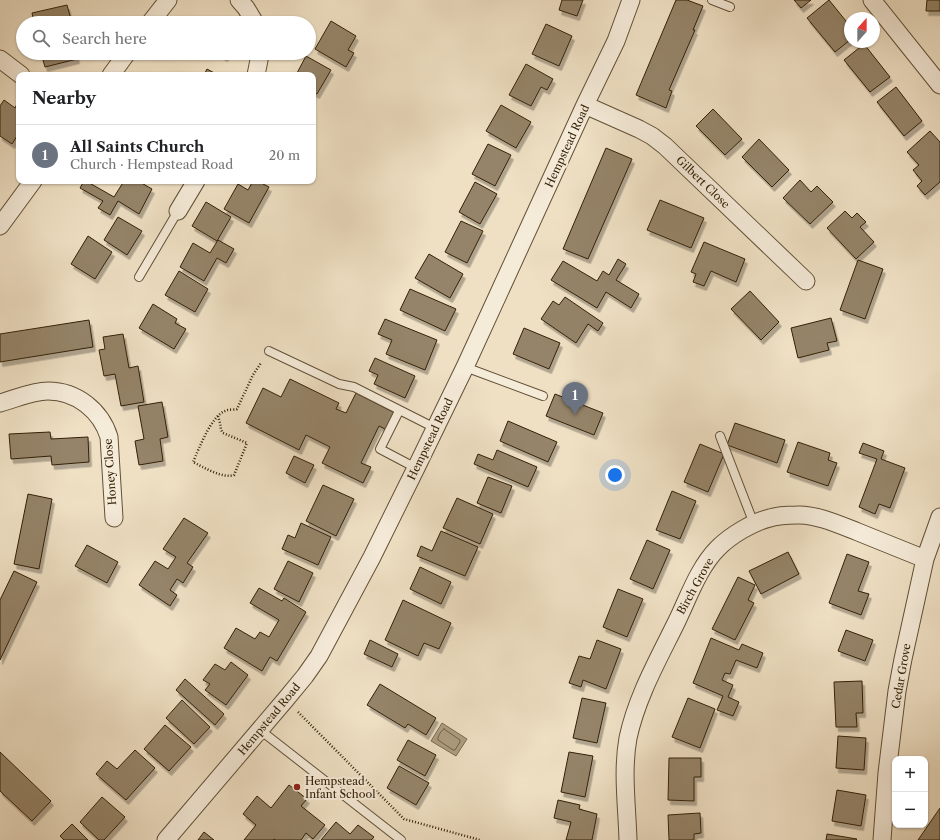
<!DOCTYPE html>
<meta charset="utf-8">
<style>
:root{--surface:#fff;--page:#f2f2f2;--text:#202124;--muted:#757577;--line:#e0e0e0;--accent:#7c3aed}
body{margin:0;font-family:"Libre Caslon Text",serif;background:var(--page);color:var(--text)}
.controls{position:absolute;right:12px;bottom:12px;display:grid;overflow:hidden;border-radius:8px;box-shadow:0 1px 3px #0004}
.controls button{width:36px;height:36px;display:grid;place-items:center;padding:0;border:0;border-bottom:1px solid var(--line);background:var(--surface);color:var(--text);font:20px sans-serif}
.compass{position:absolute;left:844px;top:12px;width:36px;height:36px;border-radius:50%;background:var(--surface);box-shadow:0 1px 3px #0004;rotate:21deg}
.you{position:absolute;left:615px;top:475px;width:14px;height:14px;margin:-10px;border:3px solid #fff;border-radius:50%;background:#1a73e8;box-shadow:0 0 0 6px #1a73e833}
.badge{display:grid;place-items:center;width:26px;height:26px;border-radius:50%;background:var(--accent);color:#fff;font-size:13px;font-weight:700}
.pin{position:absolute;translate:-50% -33px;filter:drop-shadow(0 1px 2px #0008)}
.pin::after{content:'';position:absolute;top:21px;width:14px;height:12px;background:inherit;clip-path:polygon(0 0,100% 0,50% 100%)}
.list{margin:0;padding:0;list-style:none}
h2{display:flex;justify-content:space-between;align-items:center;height:52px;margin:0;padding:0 16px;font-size:17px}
h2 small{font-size:13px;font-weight:400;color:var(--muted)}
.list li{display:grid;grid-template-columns:26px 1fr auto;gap:12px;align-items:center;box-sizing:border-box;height:60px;padding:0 16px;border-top:1px solid var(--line)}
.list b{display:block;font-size:15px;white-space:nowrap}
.list p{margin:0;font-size:13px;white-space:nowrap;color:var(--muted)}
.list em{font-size:13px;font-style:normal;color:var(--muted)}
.icon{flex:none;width:22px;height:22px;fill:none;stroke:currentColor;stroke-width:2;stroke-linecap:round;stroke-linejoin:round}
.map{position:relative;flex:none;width:940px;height:840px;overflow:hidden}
.search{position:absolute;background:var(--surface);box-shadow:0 1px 3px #0004;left:16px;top:16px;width:300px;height:44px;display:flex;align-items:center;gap:10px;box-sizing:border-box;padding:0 14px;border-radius:22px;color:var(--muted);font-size:15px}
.panel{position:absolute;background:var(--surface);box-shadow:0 1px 3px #0004;left:16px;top:72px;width:300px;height:112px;border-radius:8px}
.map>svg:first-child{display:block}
.water{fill:#af9f83;stroke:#7d6c51}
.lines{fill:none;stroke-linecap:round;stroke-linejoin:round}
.shore{stroke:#716044;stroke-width:1}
.building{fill:#958469;stroke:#332006;filter:url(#shadow)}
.service-casing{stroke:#625036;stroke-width:10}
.minor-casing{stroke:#625036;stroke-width:19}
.path{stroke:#332006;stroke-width:2.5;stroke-dasharray:1 2;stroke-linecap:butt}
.service{stroke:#f5ebd9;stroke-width:8}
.minor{stroke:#f5ebd9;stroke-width:17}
.poi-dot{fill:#8f2418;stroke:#f5ebd9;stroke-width:1.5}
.labels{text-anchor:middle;stroke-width:4;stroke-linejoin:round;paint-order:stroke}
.street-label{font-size:11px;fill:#332006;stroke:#f5ebd9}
.poi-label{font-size:11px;fill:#332006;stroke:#f5ebd9;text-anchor:start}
</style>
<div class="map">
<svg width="940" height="840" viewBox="0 0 940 840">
<defs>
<filter id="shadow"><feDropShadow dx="2.5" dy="4.5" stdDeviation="0" flood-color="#0004"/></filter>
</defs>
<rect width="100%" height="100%" fill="#efe0c4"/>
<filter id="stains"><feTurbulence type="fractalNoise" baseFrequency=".005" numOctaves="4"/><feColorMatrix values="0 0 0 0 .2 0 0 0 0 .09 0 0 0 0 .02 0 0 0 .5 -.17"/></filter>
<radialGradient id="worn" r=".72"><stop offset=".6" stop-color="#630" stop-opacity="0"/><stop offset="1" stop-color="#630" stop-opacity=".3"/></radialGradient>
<path class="water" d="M442,723L467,739L456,756L431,741Z"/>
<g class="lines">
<path class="shore" d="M444,729L460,740V742L455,750H453L438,740C437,737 441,731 444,729Z"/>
</g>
<path class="building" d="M562,0H583L577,16L559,10Z
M676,0H687L703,6L693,30H695L669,90L672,91L666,108L636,95Z
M794,0H811L801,8Z
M829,0L850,26V40L835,52L807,18Z
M927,0H940V11H926Z
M67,5L72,23H34L32,13Z
M213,18L220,23H210Z
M331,21L356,36L348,50L354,53L346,67L315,49Z
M546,24L572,36L559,66L532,54Z
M864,44L890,77L870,92L844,60Z
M41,53H76L77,59L45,67Z
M218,53H227L225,57Z
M306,56L331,70L317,94L313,92V75H296Z
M526,64L553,79L547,90L541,87L531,106L509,95Z
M207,69L218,75H204Z
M896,87L922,121L904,136L877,102Z
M4,100L15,108L17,104L19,105V133L12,144L0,136V106Z
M501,105L531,122L516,148L486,131Z
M713,109L742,139L725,155L696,126Z
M930,131L940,142V182L925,195L917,186L922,181L913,170L919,165L907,152Z
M759,139L789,170L772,187L742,157Z
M488,144L511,155L495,186L472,174Z
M606,148L632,159L588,259L563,249Z
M800,180L811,192L817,186L833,202L810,224L783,198Z
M84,181H86L114,197L124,181H138L152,189L139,214L118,201L110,215L98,208L103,201L80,188Z
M253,181H264L263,184L269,187L249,223L224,209L238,184L248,190Z
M475,182L497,194L480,224L459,212Z
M660,200L704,218L691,248L647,230Z
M206,202L231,217L217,241L192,226Z
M845,211L852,218L857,213L866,222L860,227L874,242L856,259L827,228Z
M118,217L142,231L127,255L104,240Z
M461,221L483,231L467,263L445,252Z
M88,236L112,252L95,279L71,264Z
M218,240L234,249L226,263L217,258L204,281L180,267L193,243L210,253Z
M704,242L745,259L736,282L711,271L704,286L693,282L696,274L691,272Z
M429,254L463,274L450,298L415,278Z
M618,259L626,264L616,280L639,294L631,308L606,292L597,308L551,280L563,261L597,281L603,271L609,275Z
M858,260L883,269L865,319L840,310Z
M179,271L208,289L195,312L165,295Z
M410,289L456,309L445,331L400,310Z
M750,291L779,322L761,340L731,309Z
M565,297L603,323L598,331L588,324L576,343L541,319L553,301L559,305Z
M153,304L177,319L175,323L186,329L174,349L139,328Z
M831,318L837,341L827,343L829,350L798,358L791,328Z
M385,319L437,340L425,370L386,354L392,340L378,334Z
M89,320L93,347L0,362V334Z
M524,328L560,343L549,369L513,354Z
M123,334L129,368L138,366L144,402L121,406L115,374L104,376L99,350L105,349L103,337Z
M375,358L415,376L405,398L374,384L378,375L369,371Z
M290,379L339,403L336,409L346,413L356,393L395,413L387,430L379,426L361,463L371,467L363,483L322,463L330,447L306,435L299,450L246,423L263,388L281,397Z
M555,394L603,413L594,435L546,416Z
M162,402L168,437L160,439L163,461L139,465L135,441L144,439L138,406Z
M508,421L557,442L548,462L500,441Z
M735,423L785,440L777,463L727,445Z
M50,432L51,439L88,437L89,462L52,465L51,456L11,459L9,434Z
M798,442L830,453L828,460L837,463L828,486L787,472Z
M863,443L884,451L881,459L905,468L890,508L879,504L875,514L859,507L877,459L859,453Z
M700,444L724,454L708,492L684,482Z
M497,450L537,467L528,487L474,464L478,454L493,460Z
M294,456L314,465L305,483L286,473Z
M488,477L512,486L501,513L477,503Z
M323,485L354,499L336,536L306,521Z
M672,491L696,501L680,539L656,530Z
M28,494L52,499L39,569L14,564Z
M457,498L493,514L480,544L443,528Z
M184,518L208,533L187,563L193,567L183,583L177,579L170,590L177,595L170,606L139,585L155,561L168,569L176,557L163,549Z
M301,523L331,537L318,565L282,549L288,535L295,538Z
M441,531L478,547L465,576L417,556L421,546L432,551Z
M647,540L670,550L653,589L630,579Z
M87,545L118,562L107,583L75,566Z
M788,552L799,574L761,594L749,571Z
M847,554L869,562L858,591L869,594L861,615L829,603Z
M288,561L313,573L299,602L274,589Z
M420,567L451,582L441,604L410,589Z
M14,571L37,582L0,660V600Z
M738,577L755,585L748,600L754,603L735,640L712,629Z
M259,588L282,601L284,598L306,612L277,661L270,657L262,671L224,648L236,628L255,639L260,632L269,637L279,620L250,603Z
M618,589L643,599L627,637L603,627Z
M403,600L451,623L439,649L424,643L418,656L385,640Z
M846,630L873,640L865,661L838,651Z
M711,638L739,650L742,644L763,653L757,668L736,660L730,674L725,673L722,680L733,685L728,697L739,702L733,716L717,710L723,696L693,683Z
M370,640L398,654L392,667L364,654Z
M597,640L621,649L606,689L583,680L581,687L569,683L579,656L590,659Z
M231,662L248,675L226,705L205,690L210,684L203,680L215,664L225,670Z
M185,679L224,714L215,725L176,690Z
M862,681L863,713H856L857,727H836L834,682Z
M380,684L436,718L426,735L408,724L405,728L367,705Z
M582,698L606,703L597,743L573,738Z
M688,698L715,709L700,748L672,737Z
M182,700L210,727L194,744L166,718Z
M165,725L191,747L169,771L144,749Z
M838,736L866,738L864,770L836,768Z
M408,740L436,755L425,776L397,760Z
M135,750L155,768L126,800L96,774L107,761L117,769Z
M0,752L51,801L32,821L0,791Z
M569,752L593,756L585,797L561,792Z
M669,758H701V777H694V801L668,800Z
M399,766L429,783L416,805L387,788Z
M289,785L307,799L301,806L325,825L313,839L306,833L301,840H276L274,839L273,840H244L256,825L243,814L257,796L271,808Z
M837,790L866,795L861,826L832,821Z
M102,797L125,817L104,840H99L80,822Z
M558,800L580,805L579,809L597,814L592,840H566L571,822L554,818Z
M940,808V840H918Z
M700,813L701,833L694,834V840H669L668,815Z
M336,822L350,834L358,825L374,837L371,840H321Z
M72,824L88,840H64L60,836Z
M204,832L214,840H198Z
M827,834L857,839L856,840H826Z"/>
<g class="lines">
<defs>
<path id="service" d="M712,0L730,7
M139,277L178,211
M269,351L339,384L354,387L435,428
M465,367L543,396
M399,411L380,449L416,468
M720,436L754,524
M260,730L401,840"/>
<path id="minor" d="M239,0L246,8L255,23
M872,0L940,85
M150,23L168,0
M0,59L21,75
M111,75L127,53
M256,75L259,60L260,53
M585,105L639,129L652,136L665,146L806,281
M178,211L196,181
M0,226L33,181
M0,403C15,399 32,391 48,391C77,391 101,411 109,437L114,518
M166,840L286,699L305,676L319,656L372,557L416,468L465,367L585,105L616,41L631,0
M628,840C627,806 622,771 628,738C637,696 659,658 677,621C689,596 699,567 718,548C731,535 753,522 770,518C779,515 788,515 797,515C816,514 840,525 858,532C880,541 903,550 925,559
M882,840L887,773L897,691L903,659L925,559L940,517"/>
</defs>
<use href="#service" class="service-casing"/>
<use href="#minor" class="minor-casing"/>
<path class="path" d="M218,416L220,423L221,430L223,433L247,443L234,475C223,479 203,467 193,462C199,449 211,416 225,411C228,409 234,410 237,409L253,375L261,363
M298,712L404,819L480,840"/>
<use href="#service" class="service"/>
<use href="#minor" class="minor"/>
</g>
<circle class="poi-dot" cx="297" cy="787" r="4"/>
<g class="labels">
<g class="street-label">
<text transform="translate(567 146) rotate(-65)" y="4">Hempstead Road</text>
<text transform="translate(703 182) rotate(44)" y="4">Gilbert Close</text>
<text transform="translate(430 439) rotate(-64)" y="4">Hempstead Road</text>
<text transform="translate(110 472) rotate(-94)" y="4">Honey Close</text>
<text transform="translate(695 586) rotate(-61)" y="4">Birch Grove</text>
<text transform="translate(901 676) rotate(-80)" y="4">Cedar Grove</text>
<text transform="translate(269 719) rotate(-50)" y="4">Hempstead Road</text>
</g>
<g class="poi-label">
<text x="305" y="785">Hempstead<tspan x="305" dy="13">Infant School</tspan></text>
</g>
</g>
<rect width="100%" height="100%" filter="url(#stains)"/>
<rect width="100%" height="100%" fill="url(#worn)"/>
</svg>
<div class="controls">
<button>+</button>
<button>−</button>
</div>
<svg class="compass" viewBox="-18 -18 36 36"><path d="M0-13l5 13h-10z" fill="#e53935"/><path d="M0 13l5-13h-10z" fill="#757577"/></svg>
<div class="you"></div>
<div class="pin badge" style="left:575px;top:415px;background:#6b7280">1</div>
<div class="search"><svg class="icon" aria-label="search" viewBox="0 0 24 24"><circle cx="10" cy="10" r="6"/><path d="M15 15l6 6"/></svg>Search here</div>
<section class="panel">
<h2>Nearby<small></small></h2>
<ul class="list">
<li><span class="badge" style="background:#6b7280">1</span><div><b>All Saints Church</b><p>Church · Hempstead Road</p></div><em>20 m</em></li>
</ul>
</section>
</div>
